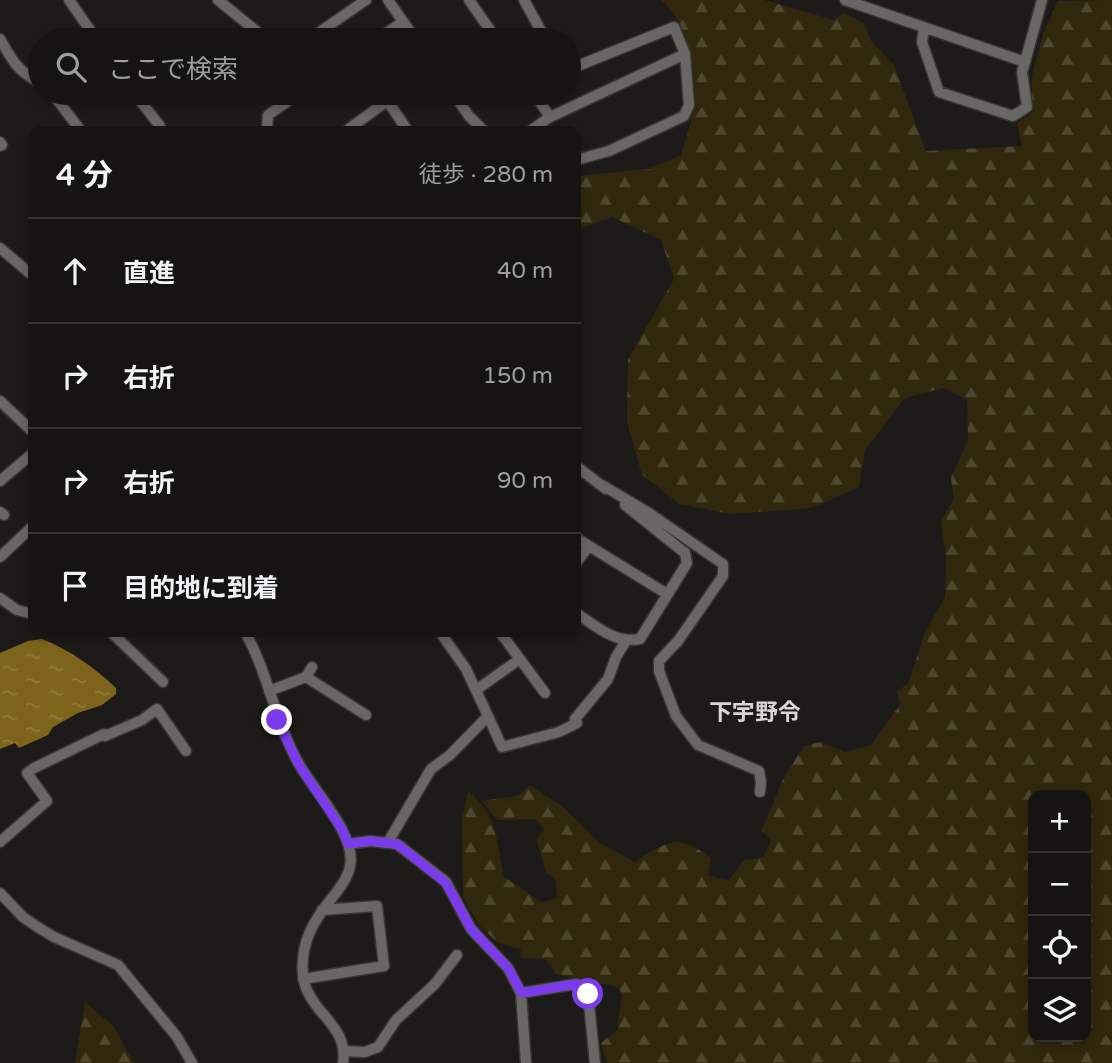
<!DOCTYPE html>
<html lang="ja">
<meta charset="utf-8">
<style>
:root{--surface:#151413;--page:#1e1d1c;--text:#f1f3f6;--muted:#9d9ea0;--line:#343333}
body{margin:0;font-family:"Varela Round","Noto Sans JP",sans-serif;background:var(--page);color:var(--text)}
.controls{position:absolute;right:21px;bottom:21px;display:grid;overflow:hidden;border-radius:14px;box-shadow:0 4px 10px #0003}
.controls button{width:63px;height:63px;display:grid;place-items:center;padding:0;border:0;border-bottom:2px solid var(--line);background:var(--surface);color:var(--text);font:35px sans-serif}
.stop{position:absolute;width:21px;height:21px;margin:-16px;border:5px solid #7c3aed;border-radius:50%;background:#fff}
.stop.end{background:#7c3aed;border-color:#fff;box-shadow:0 2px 7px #0008}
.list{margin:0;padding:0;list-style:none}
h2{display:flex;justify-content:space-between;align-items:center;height:91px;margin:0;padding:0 28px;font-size:30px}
h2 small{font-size:23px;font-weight:400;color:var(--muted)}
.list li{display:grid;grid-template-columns:46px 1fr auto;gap:21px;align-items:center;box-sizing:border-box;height:105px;padding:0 28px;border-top:2px solid var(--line)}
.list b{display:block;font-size:26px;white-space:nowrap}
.list em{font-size:23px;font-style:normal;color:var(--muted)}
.icon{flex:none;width:38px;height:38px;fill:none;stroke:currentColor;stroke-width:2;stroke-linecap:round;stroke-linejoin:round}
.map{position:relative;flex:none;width:1112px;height:1063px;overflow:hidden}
.search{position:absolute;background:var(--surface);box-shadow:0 4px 10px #0003;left:28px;top:28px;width:553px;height:77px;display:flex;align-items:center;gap:18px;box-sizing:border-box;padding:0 24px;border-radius:38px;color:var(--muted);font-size:26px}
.panel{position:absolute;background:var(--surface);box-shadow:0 4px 10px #0003;left:28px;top:126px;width:553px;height:511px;border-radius:14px}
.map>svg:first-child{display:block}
.forest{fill:url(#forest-firs);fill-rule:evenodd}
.water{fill:url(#water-ripples)}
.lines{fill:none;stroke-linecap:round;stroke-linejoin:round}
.street-casing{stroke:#373635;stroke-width:13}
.street{stroke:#686764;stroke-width:10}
.route{stroke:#7c3aed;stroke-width:9}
.labels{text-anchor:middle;stroke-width:6;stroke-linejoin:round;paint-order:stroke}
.quarter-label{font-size:23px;font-weight:bold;fill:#d7d6d3;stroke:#1c1b19}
</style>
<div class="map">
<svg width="1112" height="1063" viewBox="0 0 1112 1063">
<defs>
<pattern id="forest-firs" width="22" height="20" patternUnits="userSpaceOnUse" patternTransform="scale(1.75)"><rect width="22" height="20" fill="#31270c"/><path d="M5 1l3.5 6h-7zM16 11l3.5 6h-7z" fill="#4e462f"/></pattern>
<pattern id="water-ripples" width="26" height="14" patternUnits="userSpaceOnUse" patternTransform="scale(1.75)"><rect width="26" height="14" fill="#7e641b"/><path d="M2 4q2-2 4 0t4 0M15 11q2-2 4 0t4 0" fill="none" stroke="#907a3c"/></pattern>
</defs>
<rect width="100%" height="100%" fill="#1c1b19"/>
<path class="forest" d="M661,0H764L834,20L844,13L864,23L871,41L894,65L926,151L1022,146L1017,123L1032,113V76L1043,34L1058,1L1112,0V1063H607L601,1043L617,1030L622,995L618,987L556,974L545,959L520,958L521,950L497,942L480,926L463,897L462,820L468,791C500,818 495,839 504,877L542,902L557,898L556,880L546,872L537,840L544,828L534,819L497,820L482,801L520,795L530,785L562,806L599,842L634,862C669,842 675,832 711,858L708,875L728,881L744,860L763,858L771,841L762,830L783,779L804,746L821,742L845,752L871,745L900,705L897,691L908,684L925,632L945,597L946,559L941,521L954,499L951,478L968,440L967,399L943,388L905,398L865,450L859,487L811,508L730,514L680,504L642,475L627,421L628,359L674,279L661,240L612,217L576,230V176L649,169L681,155C686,138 693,119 694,101C697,70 687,19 661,0ZM1033,795H1086V1037H1033Z
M85,1002L114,1027L134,1063H75Z"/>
<path class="water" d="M42,639C70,650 95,668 116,688V694L102,705L78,713L53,727L48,735L19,748L15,743L0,749V653L28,641Z"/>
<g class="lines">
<defs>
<path id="street" d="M69,0L97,40
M218,0L260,34L272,40
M388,0L416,40
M469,0L497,40
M524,0L546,40
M845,0L1025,62L1042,0
M924,28L922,42L939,92L1013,116L1027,107L1022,72L1025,62
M0,39C13,62 17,70 40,83
M308,40L366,0
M376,40L403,22
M569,66L580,65L674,27L685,54
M52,93L81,131
M134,93L160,126
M382,93L408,131
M453,93L469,116L484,131
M534,93L550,117
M267,131L268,115L300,93
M346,131L387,101
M530,131L550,117L685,54L689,105L684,116L609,151L576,160
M0,142L2,145L0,146
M0,248L33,276
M0,401L33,432
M576,466L606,489
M0,481L33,453
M602,485L649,513L723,564V576L678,641L659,661V671L676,716L698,745L759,771L761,782L760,792
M0,512L4,515
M576,538L667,594
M0,557L33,526
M576,563L588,547
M0,598L17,610L33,614
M576,613C596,626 615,644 640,639L687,563L685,553L625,505
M111,632L163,682
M245,632C268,672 275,722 299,764C313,790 357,835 350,866C348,878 339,889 332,898C313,921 300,944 303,975C307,1013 349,1023 343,1063
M500,632L545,693
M306,677L366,715
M476,690L520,659
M269,691L306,677L312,667
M488,716L502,747L559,732L577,723L575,719L608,679L616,657L626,641
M0,842L47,801L27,773L34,768L104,734L105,736L142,720L157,709L186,751
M388,842L431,769L450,755L488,716L466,669L440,632
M348,844L370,841L397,844L446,882L471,929L508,968L521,993L576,984L584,987L588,994L595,1063
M0,893L23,917L36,926L54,937L118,965L177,1037L192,1063
M303,979L384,966L377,906L322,910
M521,993L526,1063
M344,1051L365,1052L378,1047L396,1020L435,984L457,955"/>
</defs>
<use href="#street" class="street-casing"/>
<use href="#street" class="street"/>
</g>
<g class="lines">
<path class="route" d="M277,720L299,765L343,831L348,844L370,841L397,844L446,883L471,929L508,968L522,993L576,984L584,987L588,994"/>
</g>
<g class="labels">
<g class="quarter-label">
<text x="755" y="720">下宇野令</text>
</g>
</g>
</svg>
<div class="controls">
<button>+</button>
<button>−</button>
<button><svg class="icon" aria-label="locate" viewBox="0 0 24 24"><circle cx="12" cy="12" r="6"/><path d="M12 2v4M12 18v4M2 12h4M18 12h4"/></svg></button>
<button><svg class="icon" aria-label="layers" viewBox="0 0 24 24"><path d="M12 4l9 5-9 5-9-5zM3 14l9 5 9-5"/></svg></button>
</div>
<div class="stop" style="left:588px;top:994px"></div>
<div class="stop end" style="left:277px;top:720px"></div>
<div class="search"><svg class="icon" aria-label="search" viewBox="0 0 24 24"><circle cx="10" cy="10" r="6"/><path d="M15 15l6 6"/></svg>ここで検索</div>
<section class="panel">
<h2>4 分<small>徒歩 · 280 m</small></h2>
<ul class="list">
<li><svg class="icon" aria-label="ahead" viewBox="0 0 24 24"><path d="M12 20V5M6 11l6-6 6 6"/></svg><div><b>直進</b></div><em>40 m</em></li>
<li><svg class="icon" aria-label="right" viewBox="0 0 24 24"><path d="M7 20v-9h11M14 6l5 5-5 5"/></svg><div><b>右折</b></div><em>150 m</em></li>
<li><svg class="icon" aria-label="right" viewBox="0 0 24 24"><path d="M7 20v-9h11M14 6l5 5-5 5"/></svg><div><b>右折</b></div><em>90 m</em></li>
<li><svg class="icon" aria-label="arrive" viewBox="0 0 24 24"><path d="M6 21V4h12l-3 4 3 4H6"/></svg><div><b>目的地に到着</b></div></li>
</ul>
</section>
</div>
